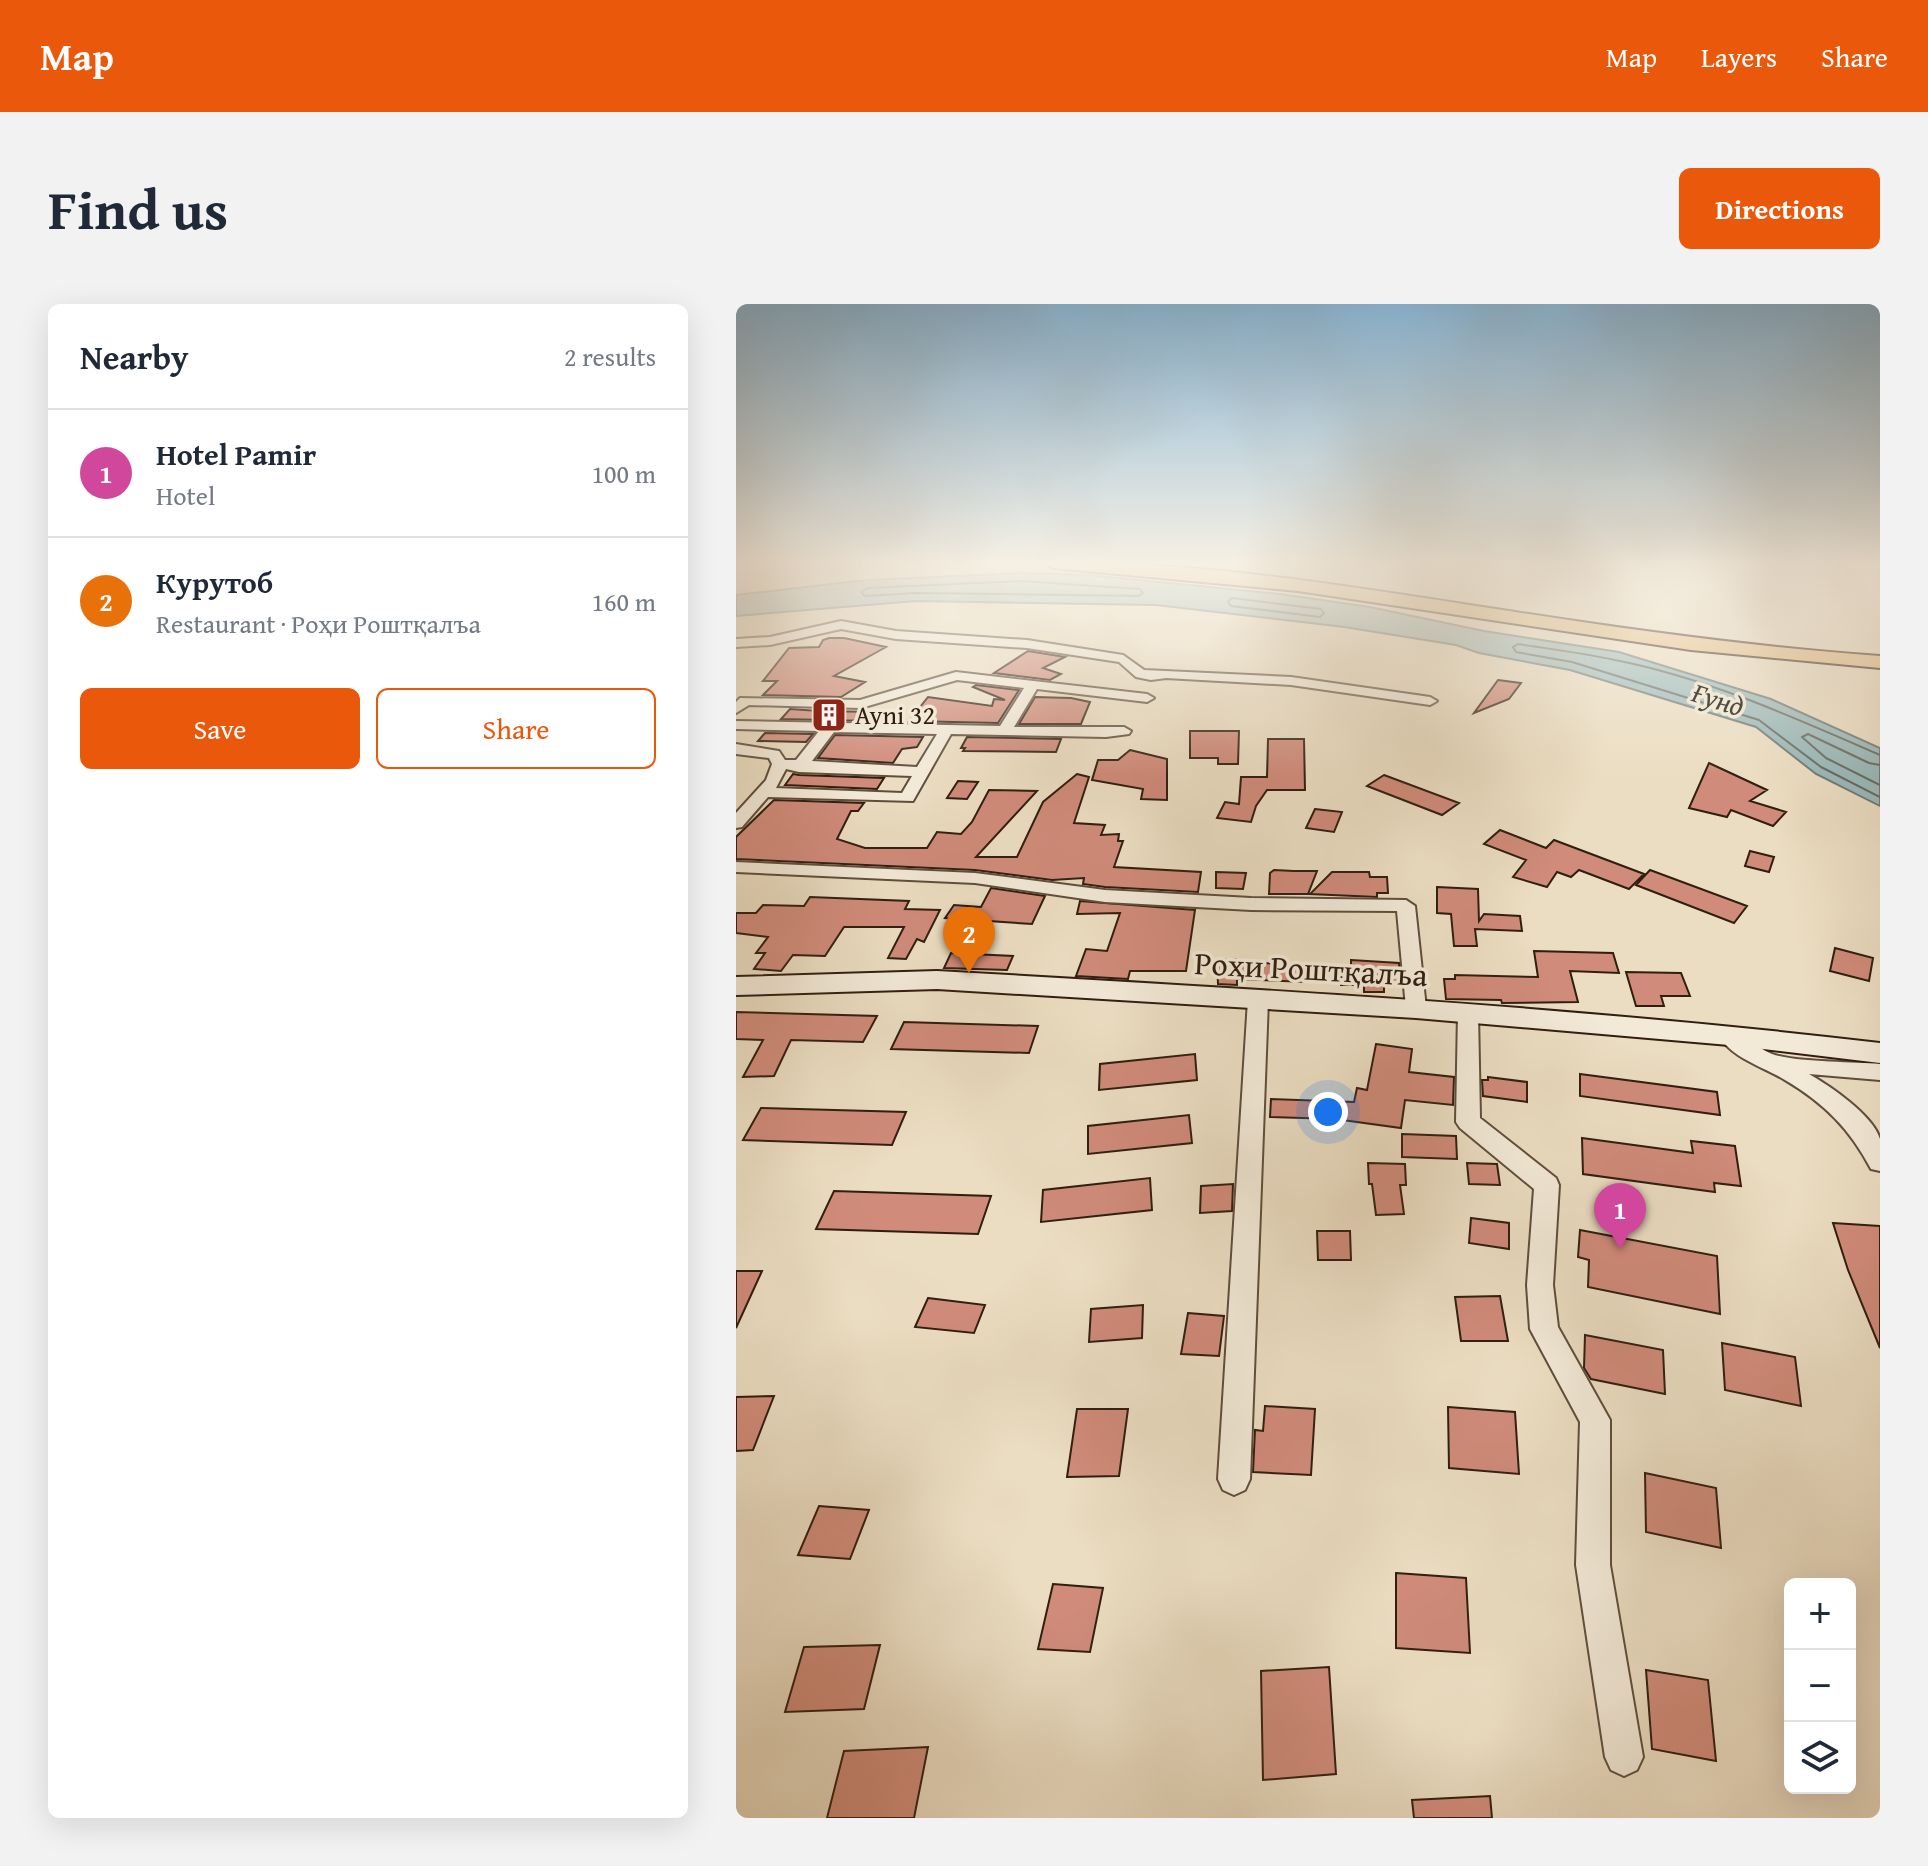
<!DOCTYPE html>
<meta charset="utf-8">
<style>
:root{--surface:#fff;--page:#f2f2f3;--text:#1f2937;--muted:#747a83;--line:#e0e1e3;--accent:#ea580c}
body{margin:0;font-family:"Gentium Book Plus",serif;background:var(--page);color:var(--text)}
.controls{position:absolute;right:24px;bottom:24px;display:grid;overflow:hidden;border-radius:12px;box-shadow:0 8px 32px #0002}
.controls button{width:72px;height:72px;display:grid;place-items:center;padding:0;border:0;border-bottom:2px solid var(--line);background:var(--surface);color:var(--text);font:40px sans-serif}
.you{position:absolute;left:592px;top:808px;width:28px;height:28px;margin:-20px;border:6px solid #fff;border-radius:50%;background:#1a73e8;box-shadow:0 0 0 12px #1a73e833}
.badge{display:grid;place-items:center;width:52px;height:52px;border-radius:50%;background:var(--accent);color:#fff;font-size:26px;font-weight:700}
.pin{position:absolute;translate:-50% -66px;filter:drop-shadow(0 2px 4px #0008)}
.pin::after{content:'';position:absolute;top:42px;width:28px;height:24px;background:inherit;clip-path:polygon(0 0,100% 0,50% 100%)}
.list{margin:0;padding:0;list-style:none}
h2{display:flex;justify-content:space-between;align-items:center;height:104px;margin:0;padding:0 32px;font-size:34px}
h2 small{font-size:26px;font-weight:400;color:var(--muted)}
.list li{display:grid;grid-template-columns:52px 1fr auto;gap:24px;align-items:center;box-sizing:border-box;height:128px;padding:0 32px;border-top:2px solid var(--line)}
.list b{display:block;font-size:30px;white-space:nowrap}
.list p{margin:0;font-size:26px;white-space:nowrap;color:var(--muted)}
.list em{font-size:26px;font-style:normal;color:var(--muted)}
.actions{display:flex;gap:16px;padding:24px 32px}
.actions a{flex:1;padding:18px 0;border:2px solid var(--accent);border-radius:12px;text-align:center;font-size:28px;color:var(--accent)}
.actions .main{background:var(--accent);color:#fff}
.icon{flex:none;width:44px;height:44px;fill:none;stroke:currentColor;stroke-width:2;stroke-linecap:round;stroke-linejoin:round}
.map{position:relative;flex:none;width:1144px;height:1514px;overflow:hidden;border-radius:12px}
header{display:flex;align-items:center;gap:48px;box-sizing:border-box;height:112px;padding:0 40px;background:var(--accent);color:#fff}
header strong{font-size:38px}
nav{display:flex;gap:44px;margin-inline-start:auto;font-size:28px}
.intro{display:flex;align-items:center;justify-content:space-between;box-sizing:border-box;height:192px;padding:0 48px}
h1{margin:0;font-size:56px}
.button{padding:20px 36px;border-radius:12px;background:var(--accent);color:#fff;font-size:28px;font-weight:700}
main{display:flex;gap:48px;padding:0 48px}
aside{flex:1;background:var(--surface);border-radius:12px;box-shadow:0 8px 32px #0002}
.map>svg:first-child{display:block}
.water{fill:#9bbabb;stroke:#707c76;stroke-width:2}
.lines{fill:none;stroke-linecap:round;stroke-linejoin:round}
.shore{stroke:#666c65;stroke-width:2}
.building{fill:#d08b7a;stroke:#301e0f;stroke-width:2}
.street-casing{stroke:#5f4e3c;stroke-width:4}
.secondary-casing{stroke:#301e0f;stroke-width:4}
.primary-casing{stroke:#301e0f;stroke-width:4}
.street{fill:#f2e9d7;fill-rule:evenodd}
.secondary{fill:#f2e9d7;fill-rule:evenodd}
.primary{fill:#e6be81;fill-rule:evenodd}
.labels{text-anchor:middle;stroke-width:7;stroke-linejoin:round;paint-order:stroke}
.far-poi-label{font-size:26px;fill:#301e0f;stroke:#f2e9d7;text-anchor:start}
.far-water-label{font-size:28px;font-style:italic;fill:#504d43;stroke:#f2e9d7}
.street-label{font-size:32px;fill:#301e0f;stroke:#f2e9d7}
</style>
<header>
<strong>Map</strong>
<nav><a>Map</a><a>Layers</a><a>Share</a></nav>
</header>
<div class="intro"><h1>Find us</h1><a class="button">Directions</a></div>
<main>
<aside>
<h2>Nearby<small>2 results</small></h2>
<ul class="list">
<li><span class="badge" style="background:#d1479c">1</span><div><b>Hotel Pamir</b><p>Hotel</p></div><em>100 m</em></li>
<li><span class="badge" style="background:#e8710a">2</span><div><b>Курутоб</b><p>Restaurant · Роҳи Роштқалъа</p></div><em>160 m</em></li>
</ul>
<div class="actions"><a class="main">Save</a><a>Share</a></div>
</aside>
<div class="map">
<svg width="1144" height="1514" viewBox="0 0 1144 1514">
<rect width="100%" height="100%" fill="#ebddc2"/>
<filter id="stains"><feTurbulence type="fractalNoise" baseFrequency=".0025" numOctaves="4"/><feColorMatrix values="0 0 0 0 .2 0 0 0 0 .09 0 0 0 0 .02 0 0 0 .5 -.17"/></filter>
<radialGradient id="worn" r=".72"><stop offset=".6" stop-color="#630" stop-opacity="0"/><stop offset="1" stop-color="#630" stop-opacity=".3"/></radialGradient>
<path class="water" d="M286,269L353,271L544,290L634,303L748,327L883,348L1035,395L1144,444V502L1080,470L1020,423L834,366L743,349L720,341L608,323L420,301L180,297L0,312V291L131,276Z"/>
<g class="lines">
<path class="shore" d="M286,277L404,285L407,289L403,292L180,289L129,292L125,288L131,284Z
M496,294L585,305L588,309L584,313L495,302L492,298Z
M1144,451C1059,414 971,374 879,356C847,349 814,345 782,340L777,343L780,348L836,358L1023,416L1085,463L1144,493
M1144,461L1133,459L1072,430L1066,433L1090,454L1144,481"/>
</g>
<path class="building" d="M93,334H108L150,343L98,372L129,378L105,393L27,391L41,377H27L53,344L83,343L87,336Z
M292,347L329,353L307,364L325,370L314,376L258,369Z
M762,376L785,379L773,395L738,409Z
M240,381L283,386L262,419L173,417L192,393L256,402L258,395L269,396L237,383Z
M299,393L335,394L354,398L345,420H283Z
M54,405L83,407L141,408L134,417L45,415Z
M454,427H503L502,460H482V454H454Z
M29,429L77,430L70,438L22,437Z
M99,431L187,433L181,443L166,445L157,459L82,454Z
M231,433L325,435L320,448L227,447L229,444H225Z
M532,435H568L569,486H531L520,502L515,518L481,514L489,498L503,500L505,473H531Z
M394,446L431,455V496L405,495L407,485L356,476L362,456H382Z
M973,459L1031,486L1014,497L1050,508L1037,522L995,506L991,513L953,504Z
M57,470L63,471L148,474L141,485L49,481Z
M341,470L353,473L338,519L369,521L365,531L383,530L382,537H387L378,563L465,568L462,588L369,583L347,580L348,574L316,576L239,566L0,555V533L38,496L128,499L122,507H115L101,535L129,544H191L201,528L225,530L236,518L253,486L301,487L240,553H281L307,498Z
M648,471L723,499L706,511L631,482Z
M222,477L242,478L231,495L211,494Z
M579,505L606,508L598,528L570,524Z
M764,526L810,544L818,536L908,570L893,585L843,566L835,573L821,568L811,583L777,573L790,556L748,540Z
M1014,547L1038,553L1033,568L1009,562Z
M538,566L558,567H581L572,590H533L534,569Z
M914,566L1011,602L998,619L900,581Z
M480,568L510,569L507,585L480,584Z
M596,568H633L634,573H651L652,589H641V593L574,590Z
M701,583L742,585L743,617L748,610L784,612L786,627L739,625L741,642H718L715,610L701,609Z
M255,584L309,592L296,620L209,614L218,601L245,603Z
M74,593L173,597L169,605L204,606L188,638L181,635L170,655L152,654L168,623H108L89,652L57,651L45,667L18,665L29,649H20L32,633L0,629V609H20L27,601L68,602Z
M344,597L459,606L450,667H394L392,675L340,672L350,645L371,647L384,609L341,610Z
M1099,644L1137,654L1133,677L1094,667Z
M798,647L877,649L883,669L834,667L842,698L766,699L765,696L710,695L708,675H719V671L802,673Z
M215,649L277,652L271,666L208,664Z
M500,655L501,658L573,661L571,678L501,675V681L482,680L481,656Z
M615,656L663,659L665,682H648V688H628V681H605V664H615Z
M890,668L945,669L954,692H925L928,702H900Z
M0,708L141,712L127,738L55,736L38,772L7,773L27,736L0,735Z
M168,718L302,722L293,749L155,745Z
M640,740L676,745L673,768L718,773L717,801L669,796L665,824L599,815L534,813L535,795L618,798L621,784L631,786Z
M459,750L461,776L363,786L364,760Z
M844,770L981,788L984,811L844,792Z
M752,773L791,778V798L747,792L746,776H752Z
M25,804L170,808L156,841L7,836Z
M453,811L456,839L352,850V822Z
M666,830L720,832L721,855L666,853Z
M846,834L957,849L955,837L999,842L1005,882L978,879L979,888L847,870Z
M632,859L669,860L670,881H664L668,910L640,911L636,880H633Z
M731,859L761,860L764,881L733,880Z
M414,874L416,906L305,918L307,886Z
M497,880L496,907L464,909L465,882Z
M98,887L255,892L242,930L80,925Z
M735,914L773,919V945L733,939Z
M1097,919L1144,922V1044L1112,966Z
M844,926L981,952L984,1010L852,983L853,956L842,953Z
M581,927H614L615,956H582Z
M0,967H26L0,1024Z
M764,992L772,1037H725L719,993Z
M192,994L249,1001L238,1029L179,1023Z
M407,1001L406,1034L353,1038L355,1005Z
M452,1009L488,1012L483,1052L445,1050Z
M849,1031L927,1046L929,1090L855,1075L848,1064Z
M986,1039L1059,1053L1065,1102L989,1086Z
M38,1092L17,1146L0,1147V1093Z
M529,1102L579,1105L575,1171L517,1168L519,1126L527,1127Z
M712,1103L779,1108L783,1170L713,1164Z
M341,1105H392L383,1172L331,1173Z
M909,1169L980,1184L985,1244L910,1228Z
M83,1202L133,1206L114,1255L62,1251Z
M660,1269L730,1274L734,1349L660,1344Z
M317,1280L367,1284L354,1348L302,1345Z
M144,1341L128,1405L49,1408L68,1343Z
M593,1363L600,1470L527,1476L525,1367Z
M910,1366L972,1376L980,1457L916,1445Z
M192,1443L178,1514H91L108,1447Z
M754,1492L756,1514H678L676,1496Z"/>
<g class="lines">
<defs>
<path id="street" d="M105,317L160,327L291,336L387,351L408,366L555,373L694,393L701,397L694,401L555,381L430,374L415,376L400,373L383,358L291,344L160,335L105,325L34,341L0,343V335L34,333Z
M220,368L411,390L418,394L411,398L301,385L278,423H388L395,427L393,430L370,433L215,430L177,497L32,493L6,523L0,524V509L30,476L36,460L33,454L0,450V440L43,447L49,456H60L83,427L0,425V417L264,422L288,384L221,376L125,404L13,401L0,409V398L4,394L124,396ZM98,428L201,430L181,463L76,457ZM50,465L63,468L176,472L166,489L40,484Z
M0,558L239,569L369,586L515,594L670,596L679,602L690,704L687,709H673L670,704L661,607L515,606L369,598L239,579L0,568Z
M522,689L532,696L514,1175L509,1186L498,1191L487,1186L482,1175L512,696Z
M732,701L739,703L742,708L744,814L820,874L823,881L817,981L822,1023L874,1116V1261L907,1453L901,1466L888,1472L875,1466L869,1453L840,1261L844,1118L794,1025L791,981L798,885L724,824L720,818L722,708L725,703Z
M993,724C1008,728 1020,744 1036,750C1057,758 1118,758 1144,760V776L1073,770C1094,782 1137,811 1144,835C1144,844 1144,858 1144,867L1135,865C1114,825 1088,799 1049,776C1026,762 997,755 982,731L985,726Z"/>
<path id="secondary" d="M201,667C516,685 831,702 1144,739V759L993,741L680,714L201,685L0,691V673Z"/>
<path id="primary" d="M308,259C459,256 611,282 760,305C887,325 1015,343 1144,352V364L955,346L562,287L317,264Z"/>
</defs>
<use href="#street" class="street-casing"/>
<use href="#secondary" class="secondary-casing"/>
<use href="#primary" class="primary-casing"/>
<use href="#street" class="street"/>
<use href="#secondary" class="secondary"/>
<use href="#primary" class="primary"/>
</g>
<linearGradient id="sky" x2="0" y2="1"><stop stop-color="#89b6d6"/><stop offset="0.55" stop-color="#f6f0e4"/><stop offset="1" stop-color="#f6f0e4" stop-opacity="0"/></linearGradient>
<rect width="1144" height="471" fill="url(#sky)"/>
<defs>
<symbol id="building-square" viewBox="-11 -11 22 22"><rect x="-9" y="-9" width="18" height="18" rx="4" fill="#8f2418" stroke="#f2e9d7"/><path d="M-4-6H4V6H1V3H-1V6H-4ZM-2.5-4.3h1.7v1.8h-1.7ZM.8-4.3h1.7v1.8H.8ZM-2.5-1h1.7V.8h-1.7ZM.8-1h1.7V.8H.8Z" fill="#fff"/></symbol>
</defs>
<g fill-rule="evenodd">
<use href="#building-square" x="73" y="391" width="40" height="40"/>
</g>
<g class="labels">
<g class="far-poi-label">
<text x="119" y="420">Ayni 32</text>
</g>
<g class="far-water-label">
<text transform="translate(982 395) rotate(18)" y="10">Ғунд</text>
</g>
<g class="street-label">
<text transform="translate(575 665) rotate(3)" y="11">Роҳи Роштқалъа</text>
</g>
</g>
<rect width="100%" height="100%" filter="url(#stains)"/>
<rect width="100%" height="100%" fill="url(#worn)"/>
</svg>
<div class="controls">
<button>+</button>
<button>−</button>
<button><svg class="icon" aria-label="layers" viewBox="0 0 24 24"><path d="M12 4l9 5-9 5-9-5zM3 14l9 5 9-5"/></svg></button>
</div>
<div class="you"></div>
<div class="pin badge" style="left:884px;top:945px;background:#d1479c">1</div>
<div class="pin badge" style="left:233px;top:669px;background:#e8710a">2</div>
</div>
</main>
